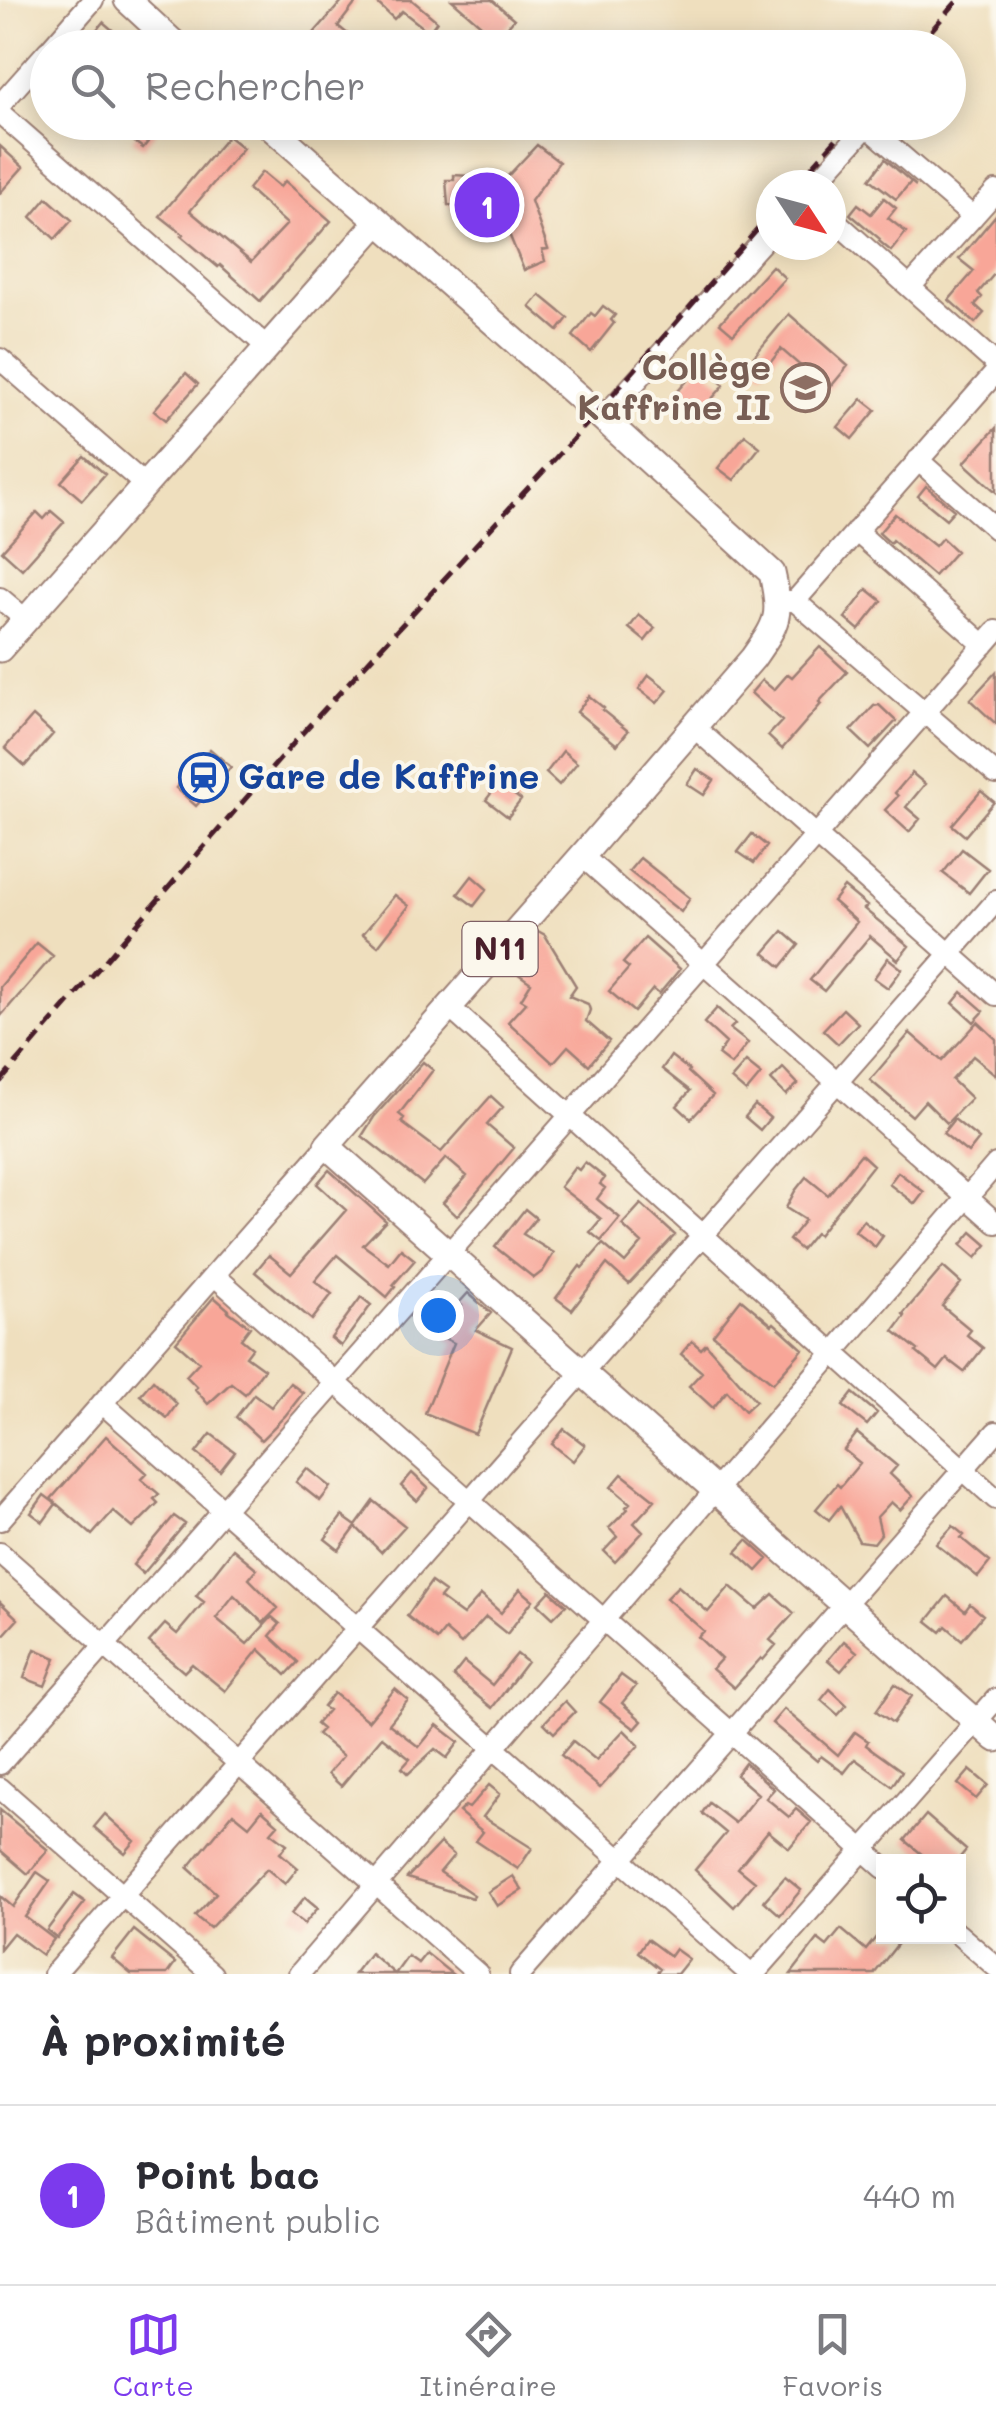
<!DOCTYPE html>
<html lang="fr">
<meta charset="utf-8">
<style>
:root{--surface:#fff;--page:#f7f7f7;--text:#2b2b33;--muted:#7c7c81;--line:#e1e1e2;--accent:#7c3aed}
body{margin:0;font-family:Mali,sans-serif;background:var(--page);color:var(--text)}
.controls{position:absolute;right:30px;bottom:30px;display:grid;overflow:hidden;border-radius:0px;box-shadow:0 5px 25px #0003}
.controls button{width:90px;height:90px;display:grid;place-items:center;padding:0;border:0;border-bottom:2px solid var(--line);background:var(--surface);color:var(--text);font:50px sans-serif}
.compass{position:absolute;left:756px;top:170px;width:90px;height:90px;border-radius:50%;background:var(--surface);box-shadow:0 5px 25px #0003;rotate:126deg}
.you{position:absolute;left:438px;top:1315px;width:35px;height:35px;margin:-25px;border:8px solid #fff;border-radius:50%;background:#1a73e8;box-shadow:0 0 0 15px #1a73e833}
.badge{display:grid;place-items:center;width:65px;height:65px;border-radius:50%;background:var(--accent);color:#fff;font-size:32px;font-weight:700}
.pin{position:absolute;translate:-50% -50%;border:5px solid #fff;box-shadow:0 2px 10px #0006}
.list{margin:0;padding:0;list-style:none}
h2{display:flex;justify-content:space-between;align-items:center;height:130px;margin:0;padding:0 40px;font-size:42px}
h2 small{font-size:32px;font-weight:400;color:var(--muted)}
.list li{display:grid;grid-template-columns:65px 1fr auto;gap:30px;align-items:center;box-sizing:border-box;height:180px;padding:0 40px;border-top:2px solid var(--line)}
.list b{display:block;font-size:38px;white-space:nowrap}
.list p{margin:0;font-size:32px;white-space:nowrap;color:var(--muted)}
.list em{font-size:32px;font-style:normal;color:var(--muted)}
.icon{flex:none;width:55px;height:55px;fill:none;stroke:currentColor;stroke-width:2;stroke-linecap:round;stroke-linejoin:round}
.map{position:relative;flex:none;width:996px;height:1974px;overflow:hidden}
.search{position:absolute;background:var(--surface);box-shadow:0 5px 25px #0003;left:30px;right:30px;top:30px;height:110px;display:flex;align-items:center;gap:25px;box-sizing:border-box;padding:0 35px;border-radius:55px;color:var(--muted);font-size:38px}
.sheet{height:310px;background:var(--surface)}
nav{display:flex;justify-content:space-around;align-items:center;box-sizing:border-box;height:140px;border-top:2px solid var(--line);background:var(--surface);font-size:28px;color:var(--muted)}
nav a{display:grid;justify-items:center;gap:5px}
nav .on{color:var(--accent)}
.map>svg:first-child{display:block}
.building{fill:#f8a698}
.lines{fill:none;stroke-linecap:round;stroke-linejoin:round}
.minor-casing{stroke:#9c7f74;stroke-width:24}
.major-casing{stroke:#9c7f74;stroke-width:29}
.minor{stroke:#fff;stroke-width:20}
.major{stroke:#fff;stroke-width:25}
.rail{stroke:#4a1f2b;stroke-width:5;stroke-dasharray:15 8;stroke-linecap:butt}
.labels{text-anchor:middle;stroke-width:8;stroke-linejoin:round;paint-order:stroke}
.shield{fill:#fbf7ec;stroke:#7f6065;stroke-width:2.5}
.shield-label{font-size:32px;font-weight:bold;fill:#4a1f2b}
.education-label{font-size:35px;font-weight:bold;fill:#785e54;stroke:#fbf7ec;text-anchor:end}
.transit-label{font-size:35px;font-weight:bold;fill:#164399;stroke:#fbf7ec;text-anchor:start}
</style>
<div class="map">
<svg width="996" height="1974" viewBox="0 0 996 1974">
<rect width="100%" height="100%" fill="#fbf7ec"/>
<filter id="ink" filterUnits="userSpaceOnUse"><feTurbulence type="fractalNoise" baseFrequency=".01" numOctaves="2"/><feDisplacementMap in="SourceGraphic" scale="20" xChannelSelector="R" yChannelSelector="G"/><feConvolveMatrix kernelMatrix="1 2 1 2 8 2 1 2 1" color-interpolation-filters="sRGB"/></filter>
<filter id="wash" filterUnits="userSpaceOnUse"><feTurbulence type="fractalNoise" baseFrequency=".0048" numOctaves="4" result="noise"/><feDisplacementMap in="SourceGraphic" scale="40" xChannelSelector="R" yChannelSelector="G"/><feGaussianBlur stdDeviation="2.25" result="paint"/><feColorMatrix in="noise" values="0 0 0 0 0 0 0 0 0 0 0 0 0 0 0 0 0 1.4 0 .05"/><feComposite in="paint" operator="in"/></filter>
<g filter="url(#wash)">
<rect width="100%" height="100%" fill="#efdfbe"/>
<g id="blocks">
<path class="building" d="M343,0H358L338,26L355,40L349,48H342L335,42L330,48H301Z
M374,0H412L437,21L429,32L402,11L394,19Z
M452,0H492L514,19L497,39Z
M103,22L117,34L106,48H82Z
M147,122H164L143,148L132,140Z
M228,136L243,148L190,211L251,262L287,224L248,189L262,172L280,187L285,181L331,221L260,301L220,265L218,267L181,236L183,234L160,216Z
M537,145L559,162L531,201L548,249L542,250L545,261L524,270L504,222L493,209L448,205L446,180H454V175L506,178Z
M0,146L23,167L0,193Z
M885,159L916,186L911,182L896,199L870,179Z
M47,198L72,220L55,239L31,217Z
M884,198L896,208L888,218L906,232L891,251L879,241L880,239L850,214L858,204L871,214Z
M996,215V272L978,293L982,297L975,305L984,313L975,323L949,300L974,271L959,259Z
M772,266L785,278L733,334L720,323Z
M540,295L568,318L558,331L530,307Z
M603,306L615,315L611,320L614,323L591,352L573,336L591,313L595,316Z
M789,314L848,366L828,390L781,349L763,372L750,361Z
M701,365L724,385L695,418L672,398Z
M186,373L198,384L166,420L154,410Z
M862,399L876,410L852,439L838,427Z
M996,428V492L964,463Z
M745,435L760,447L734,480L718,468Z
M84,456L105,474L82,500L61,482Z
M926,486L954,510L946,519L918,496Z
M51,511L64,522L22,569L2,551L37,512L44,519Z
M895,514L935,546L942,538L956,551L934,576L892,540L890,543L879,533Z
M867,589L882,601L859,630L845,618Z
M639,615L655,628L645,641L629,628Z
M820,647L847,672L819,702L821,704L782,749L768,736L782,721L751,693L762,680L774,690L788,674L792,677Z
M996,672V724L970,700Z
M649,675L668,690L657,703L639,689Z
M589,696L604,708L602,710L628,731L617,745L577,712Z
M879,705L896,721L870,749L851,731L874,706Z
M33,716L53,734L25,766L5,748Z
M210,749L231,767L196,806L176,788Z
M563,751L577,763L559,785L546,773Z
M697,769L714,780L704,795L687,784Z
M912,773L925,784L906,807L920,819L909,832L885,810L898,796L895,793Z
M499,783L521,800L508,817L486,800Z
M981,791L994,802L965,836L952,825Z
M752,834L767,846L754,863L738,852Z
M962,849L988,869L969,893L943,873Z
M640,858L690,898L681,912L629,871Z
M472,876L487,889L474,906L458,894Z
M844,887L867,906L864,909L909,946L898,960L870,936L824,991L810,980L857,922L833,901Z
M395,895L409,906L378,946L363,934Z
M538,931L545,935L576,986L569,996L588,1004L590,1010L586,1021L609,1041L589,1065L568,1046L553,1063L508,1022L526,1002L521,999L531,983L507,966Z
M783,931L799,945L781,967L764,953Z
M645,938L680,969L659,994L653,989L634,1012L609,991L629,968L623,963Z
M37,943L53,956L0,1017V987Z
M888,958L902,969L888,988L874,978Z
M962,992L984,1011L974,1022L953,1003Z
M717,1008L735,1024L730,1029L748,1043L731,1065L718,1055L726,1043L704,1023Z
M843,1009L858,1023L838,1044L823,1030Z
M978,1022L996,1039V1075L973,1056L952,1080L971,1098L947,1123L925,1101L912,1116L870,1080L910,1033L942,1061Z
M671,1056L689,1070L688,1072L713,1095L691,1119L677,1106L690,1091L662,1069Z
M423,1062L433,1070L399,1114L404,1118L401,1122L441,1152L491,1096L503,1107L487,1125L514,1148L457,1216L443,1203L467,1176L446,1158L423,1184L362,1136L374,1117Z
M746,1062L761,1074L746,1092L731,1079Z
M783,1068L798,1084L786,1095L771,1080Z
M755,1105L770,1118L760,1130L745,1117Z
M954,1119L979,1139L968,1153L943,1133Z
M861,1154L873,1165L818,1235L815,1233L801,1250L789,1240L805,1220L786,1208L795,1191L806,1177L828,1195Z
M585,1162L605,1178L600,1184L605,1188L597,1199L620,1218L601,1241L590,1232L601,1219L560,1187L575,1167L579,1170Z
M329,1170L386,1221L363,1245L389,1264L401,1249L415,1260L393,1285L395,1287L387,1297L337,1255L315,1281L332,1294L312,1320L255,1272L269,1255L291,1273L346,1210L317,1184Z
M898,1172L924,1192L915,1204L889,1184Z
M641,1204L675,1235L629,1284L607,1264L572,1310L556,1298L580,1266L582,1268L603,1244L625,1263L642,1243L622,1225Z
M525,1209L536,1218L523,1234L554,1253L543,1271L534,1278L495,1247Z
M863,1220L883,1236L875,1247L855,1231Z
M972,1232L987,1245L976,1258L961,1245Z
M943,1267L961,1283L942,1306L971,1330L967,1335L983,1348L964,1372L947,1359L938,1370L916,1352L918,1350L894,1331L905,1316L903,1314Z
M468,1293L491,1313L476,1330L512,1347L475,1434L425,1413L454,1343L446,1339L462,1306L459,1303Z
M214,1297L229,1310L228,1311L250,1327L241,1339L252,1348L246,1356L264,1369L245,1394L231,1383L208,1404L195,1389L197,1387L186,1376L199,1362L176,1342Z
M361,1297L371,1305L341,1346L331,1338Z
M741,1299L772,1325L774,1323L803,1349L773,1383L713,1335Z
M692,1341L701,1349L706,1344L756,1401L745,1411L727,1391L713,1408L689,1386L702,1372L681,1354Z
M153,1380L177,1404L167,1418L140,1395Z
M290,1383L303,1393L285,1416L261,1440L236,1417L254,1394L271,1407Z
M853,1393L877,1413L867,1425L843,1406Z
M564,1429L585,1445L573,1461L552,1444Z
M857,1433L897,1466L890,1474L913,1496L900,1510L891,1502L877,1517L881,1534L874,1543L859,1541L840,1506L829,1520L816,1509L837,1484L840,1487L860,1463L844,1450Z
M211,1434L235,1452L220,1471L196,1453Z
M106,1436L147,1473L141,1479L159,1494L154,1499L158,1503L133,1528L113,1511L92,1535L51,1499Z
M307,1468L331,1487L320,1501L296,1482Z
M412,1473L428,1488L417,1501L401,1486Z
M622,1474L655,1500L634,1523L643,1532L615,1562L604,1551L617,1537L609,1528L628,1509L626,1507L630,1503L611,1487Z
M44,1495L56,1504L43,1522L31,1513Z
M374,1501L405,1526L381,1552L356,1527L339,1550L325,1539L342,1516L356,1526Z
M174,1516L185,1524L143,1574L133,1565Z
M953,1526L964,1535L961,1538L990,1562L978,1577L936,1544Z
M747,1540L768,1559L757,1571L736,1552Z
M233,1549L257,1569L249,1579L278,1608L263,1623L234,1595L216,1618L247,1644L272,1617L280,1624L270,1636L298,1662L286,1675L259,1649L225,1691L192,1664L184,1672L149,1642L165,1624L177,1634L204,1602L196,1596Z
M431,1582L445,1592L440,1598L463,1615L481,1595L501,1613L520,1589L533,1600L507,1634L486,1617L461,1644L445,1630L437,1640L407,1616Z
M678,1586L708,1612L730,1586L757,1609L773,1594L794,1613L770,1640L776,1645L763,1660L761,1658L734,1688L712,1669L721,1659L698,1637L704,1631L666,1598Z
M550,1591L566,1605L553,1618L538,1604Z
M947,1596L965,1611L970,1604L983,1615L962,1640L946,1626L941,1632L927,1621Z
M0,1602L18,1619L0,1639Z
M844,1641L857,1652L841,1671L828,1660Z
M35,1649L56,1658L45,1686L24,1678Z
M517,1654L527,1662L492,1708L453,1676L464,1662L492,1685Z
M621,1675L636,1686L622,1703L642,1721L635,1729L600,1702Z
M895,1684L912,1696L893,1723L876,1711Z
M395,1689L408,1700L389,1724L419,1747L437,1725L459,1742L447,1758L435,1749L408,1774L402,1768L410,1759L382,1737L341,1786L328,1774L343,1756L317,1734L322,1729L316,1724L328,1710L323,1707L334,1693L368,1721Z
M830,1689L847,1705L838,1715L821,1700Z
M565,1701L575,1712L554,1733L544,1723Z
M784,1709L838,1755L855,1732L868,1741L866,1745L902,1771L892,1786L855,1759L844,1773L821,1756L817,1761L772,1723Z
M624,1730L639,1745L600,1788L561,1755L573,1741L596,1760Z
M745,1763L774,1789L766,1798L789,1817L796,1809L811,1822L789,1848L768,1831L738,1868L755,1882L734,1907L695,1870L726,1833L702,1813L709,1803L735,1823L758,1794L736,1775Z
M970,1770L988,1785L976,1799L958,1784Z
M489,1785L500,1794L483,1817L532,1848L518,1869L476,1841L483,1832L459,1812L465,1806L469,1808Z
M0,1810L48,1850L28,1874L0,1850Z
M262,1810L278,1824L271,1832L287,1844L280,1853L298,1868L285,1884L267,1869L210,1928L195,1916L216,1893L188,1868L233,1813L249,1826Z
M105,1814L135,1841L125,1853L94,1827Z
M926,1815L966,1850L956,1862H931L905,1840Z
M440,1843L454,1855L440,1872L474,1895L472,1898L407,1878Z
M37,1872L50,1881L25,1917L54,1939L42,1955L13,1933L0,1949V1896L13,1907Z
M513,1876L522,1890L497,1906L488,1892Z
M785,1877L801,1890L780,1915L764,1901Z
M74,1894L85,1902L57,1938L47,1930Z
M305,1897L318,1908L304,1924L291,1914Z
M841,1929L866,1950L877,1936H904L874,1974H791L818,1939L827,1946Z
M134,1930L175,1963L167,1974H131L112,1958Z
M647,1939L670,1956L675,1949L689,1959L677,1974H656L660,1969L638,1952Z
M370,1953L395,1974L408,1956L418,1963L426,1953L452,1974H354Z"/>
</g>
</g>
<g filter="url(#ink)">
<use href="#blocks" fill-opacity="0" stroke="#9c7f74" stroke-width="2.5"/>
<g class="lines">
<defs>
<path id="minor" d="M51,48L93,0
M0,105L48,51
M0,113L266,346
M814,185L867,126L973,217
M831,217L996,364
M910,287L996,191
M0,359L145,485
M603,418L771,232
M918,460L996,529
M856,531L984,645
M0,598L26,620
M779,601H795L996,372
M795,601L996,774
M694,727L996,995
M582,856L996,1223
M449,1007L996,1499
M214,1275L884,1868
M102,1403L750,1974
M0,1520L327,1146
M0,1553L478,1974
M0,1764L996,631
M0,1788L212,1974
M958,1934L996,1967
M54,1974L996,901
M299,1974L996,1164
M520,1974L996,1432
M754,1974L996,1699"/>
<path id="major" d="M127,0L179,48
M265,122L597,413L772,573C782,617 778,622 753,658L582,856L327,1146L996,1739
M0,649L378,222"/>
</defs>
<use href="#minor" class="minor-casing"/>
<use href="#major" class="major-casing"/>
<use href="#minor" class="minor"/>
<use href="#major" class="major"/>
<path class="rail" d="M916,48L958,0
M796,185L851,122
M0,1082L306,729L597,413L771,214"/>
</g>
</g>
<defs>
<symbol id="school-ring" viewBox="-11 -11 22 22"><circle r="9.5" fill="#fbf7ec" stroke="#8d6e63" stroke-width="1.5"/><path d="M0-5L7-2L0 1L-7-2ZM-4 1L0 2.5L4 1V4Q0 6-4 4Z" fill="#8d6e63"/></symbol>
<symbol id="station-ring" viewBox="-11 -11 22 22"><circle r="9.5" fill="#fbf7ec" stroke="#1a4fb4" stroke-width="1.5"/><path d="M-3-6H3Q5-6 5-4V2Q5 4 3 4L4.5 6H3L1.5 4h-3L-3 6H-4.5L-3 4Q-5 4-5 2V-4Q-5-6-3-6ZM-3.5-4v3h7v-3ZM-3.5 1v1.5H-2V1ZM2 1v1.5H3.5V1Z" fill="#1a4fb4"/></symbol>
</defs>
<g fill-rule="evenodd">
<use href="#school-ring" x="778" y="360" width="55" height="55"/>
<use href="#station-ring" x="176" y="750" width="55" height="55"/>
</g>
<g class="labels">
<rect class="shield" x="462.5" y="922" width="75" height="54" rx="8"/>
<g class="shield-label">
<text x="500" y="960">N11</text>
</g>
<g class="education-label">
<text x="771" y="380">Collège<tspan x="771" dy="40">Kaffrine II</tspan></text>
</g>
<g class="transit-label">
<text x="238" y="789">Gare de Kaffrine</text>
</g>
</g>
</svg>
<div class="controls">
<button><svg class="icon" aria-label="locate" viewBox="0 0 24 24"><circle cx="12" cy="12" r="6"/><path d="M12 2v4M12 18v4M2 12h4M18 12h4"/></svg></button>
</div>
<svg class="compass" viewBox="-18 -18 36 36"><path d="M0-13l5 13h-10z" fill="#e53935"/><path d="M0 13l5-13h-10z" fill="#7c7c81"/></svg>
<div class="you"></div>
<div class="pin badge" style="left:487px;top:205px">1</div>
<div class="search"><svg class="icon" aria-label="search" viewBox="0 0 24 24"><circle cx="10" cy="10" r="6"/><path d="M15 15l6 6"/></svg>Rechercher</div>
</div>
<section class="sheet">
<h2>À proximité<small></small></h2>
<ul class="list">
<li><span class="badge">1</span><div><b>Point bac</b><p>Bâtiment public</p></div><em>440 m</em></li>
</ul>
</section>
<nav>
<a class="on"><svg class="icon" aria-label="map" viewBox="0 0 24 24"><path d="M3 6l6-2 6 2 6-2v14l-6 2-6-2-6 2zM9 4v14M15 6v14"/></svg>Carte</a>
<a><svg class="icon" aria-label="directions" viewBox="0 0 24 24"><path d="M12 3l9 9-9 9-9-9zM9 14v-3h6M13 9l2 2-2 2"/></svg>Itinéraire</a>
<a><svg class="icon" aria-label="saved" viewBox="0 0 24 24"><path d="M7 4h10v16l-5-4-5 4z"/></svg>Favoris</a>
</nav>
